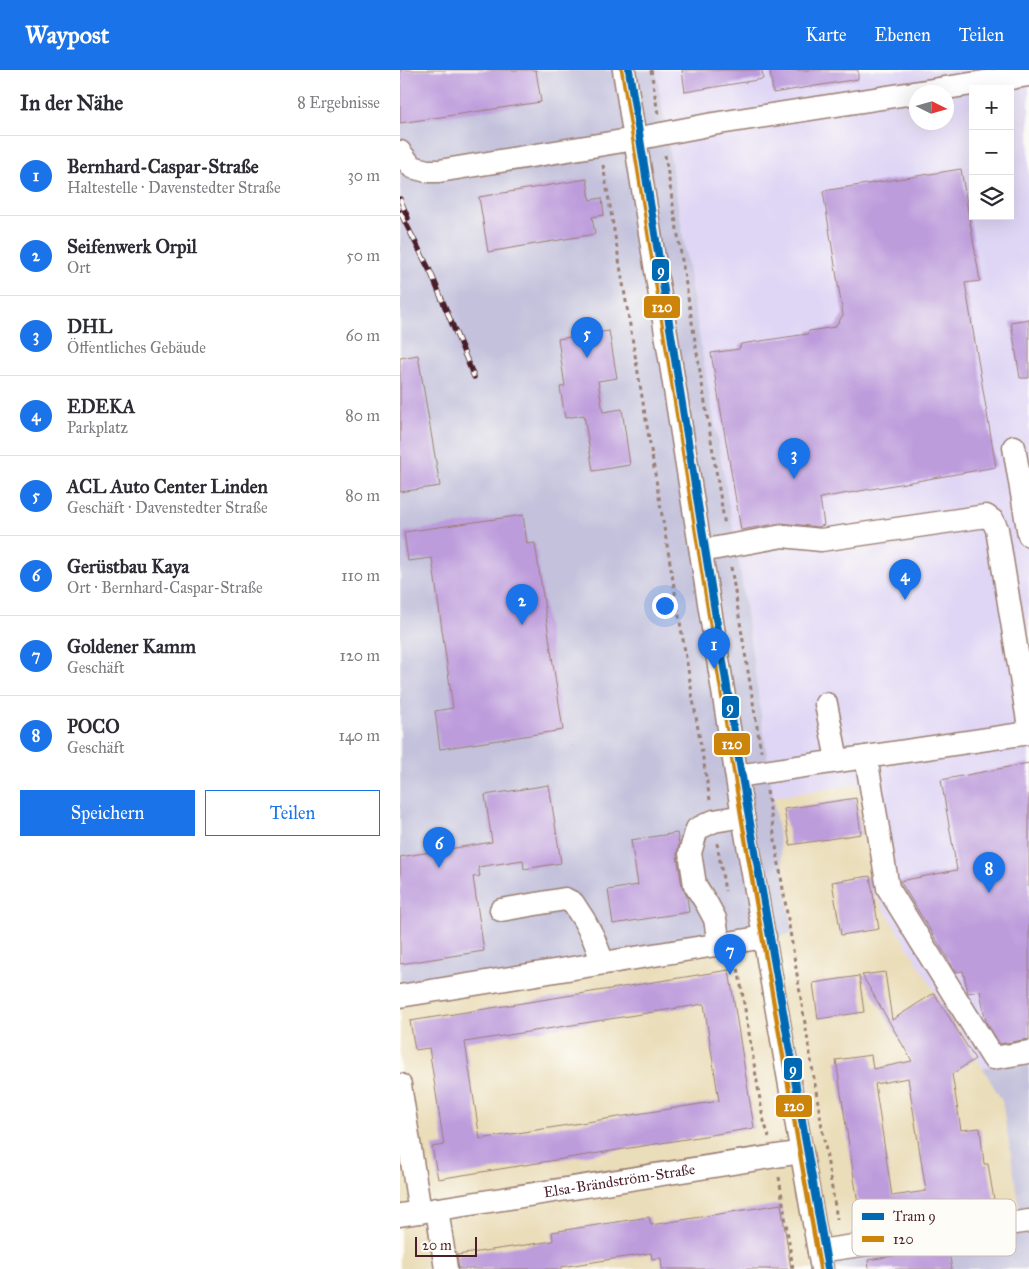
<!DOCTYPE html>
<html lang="de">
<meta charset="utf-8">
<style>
:root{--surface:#fff;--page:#f7f7f7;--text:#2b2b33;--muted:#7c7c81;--line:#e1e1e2;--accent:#1a73e8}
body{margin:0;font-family:"IM FELL Great Primer",serif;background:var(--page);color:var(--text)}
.controls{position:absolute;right:15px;top:15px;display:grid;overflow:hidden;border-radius:0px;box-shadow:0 5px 20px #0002}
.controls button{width:45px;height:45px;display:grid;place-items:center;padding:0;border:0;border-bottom:1px solid var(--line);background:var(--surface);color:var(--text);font:25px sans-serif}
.compass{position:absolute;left:509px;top:15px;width:45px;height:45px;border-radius:50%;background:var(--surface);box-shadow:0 5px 20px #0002;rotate:95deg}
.scale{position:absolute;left:15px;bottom:12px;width:62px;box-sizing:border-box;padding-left:5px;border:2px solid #4a1f2b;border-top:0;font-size:14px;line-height:18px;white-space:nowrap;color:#4a1f2b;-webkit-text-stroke:4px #fdfcf7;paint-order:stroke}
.you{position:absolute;left:264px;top:535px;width:18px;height:18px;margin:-12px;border:4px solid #fff;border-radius:50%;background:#1a73e8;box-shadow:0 0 0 8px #1a73e833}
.badge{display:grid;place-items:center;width:32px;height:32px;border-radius:50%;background:var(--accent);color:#fff;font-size:16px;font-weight:700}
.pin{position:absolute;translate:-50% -41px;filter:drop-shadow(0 1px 2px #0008)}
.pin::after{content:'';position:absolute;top:26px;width:18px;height:15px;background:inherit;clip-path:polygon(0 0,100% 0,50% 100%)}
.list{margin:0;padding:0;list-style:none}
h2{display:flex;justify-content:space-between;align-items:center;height:65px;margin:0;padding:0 20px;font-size:21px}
h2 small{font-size:16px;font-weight:400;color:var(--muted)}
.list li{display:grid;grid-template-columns:32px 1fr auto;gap:15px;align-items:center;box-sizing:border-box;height:80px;padding:0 20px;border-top:1px solid var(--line)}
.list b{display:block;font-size:19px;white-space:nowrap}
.list p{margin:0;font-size:16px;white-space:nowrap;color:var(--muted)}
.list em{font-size:16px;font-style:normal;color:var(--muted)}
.actions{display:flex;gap:10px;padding:15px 20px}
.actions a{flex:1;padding:11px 0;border:1px solid var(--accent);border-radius:0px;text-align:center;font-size:18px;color:var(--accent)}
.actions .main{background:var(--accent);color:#fff}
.icon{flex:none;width:28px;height:28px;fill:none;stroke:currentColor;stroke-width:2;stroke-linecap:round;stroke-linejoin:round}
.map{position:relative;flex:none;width:629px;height:1199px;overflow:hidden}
header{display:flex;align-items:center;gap:30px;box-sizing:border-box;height:70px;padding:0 25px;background:var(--accent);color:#fff}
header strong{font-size:24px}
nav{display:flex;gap:28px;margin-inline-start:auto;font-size:18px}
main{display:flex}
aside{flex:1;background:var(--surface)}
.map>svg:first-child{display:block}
.built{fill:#dfd5f5;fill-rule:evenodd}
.industrial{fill:#c3c1db}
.building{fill:#bd9cdc;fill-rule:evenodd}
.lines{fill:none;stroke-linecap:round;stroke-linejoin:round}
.minor-casing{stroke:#9a7e72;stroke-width:25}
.path{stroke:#9a7e72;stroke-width:3;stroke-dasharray:4 4;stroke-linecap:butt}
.minor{stroke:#fff;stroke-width:22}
.rail-casing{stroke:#4a1f2b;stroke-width:5.5}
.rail{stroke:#fdfcf7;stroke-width:4;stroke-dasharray:11;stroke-linecap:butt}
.bus-1-casing{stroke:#fdfcf7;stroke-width:11}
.bus-1{stroke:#cc840b;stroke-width:8}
.tram-1-casing{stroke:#fdfcf7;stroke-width:11}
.tram-1{stroke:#0069b4;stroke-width:8}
.labels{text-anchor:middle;stroke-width:5;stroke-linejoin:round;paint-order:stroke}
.street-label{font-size:15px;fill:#4a1f2b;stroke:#fdfcf7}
.key{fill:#fdfcf7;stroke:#c7baba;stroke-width:1}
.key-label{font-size:14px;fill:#4a1f2b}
.line-badge{stroke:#fdfcf7;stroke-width:2}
.badge-label{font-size:14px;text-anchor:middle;font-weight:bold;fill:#fff}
</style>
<header>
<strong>Waypost</strong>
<nav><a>Karte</a><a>Ebenen</a><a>Teilen</a></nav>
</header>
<main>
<aside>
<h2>In der Nähe<small>8 Ergebnisse</small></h2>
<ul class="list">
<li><span class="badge">1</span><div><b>Bernhard-Caspar-Straße</b><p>Haltestelle · Davenstedter Straße</p></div><em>30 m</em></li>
<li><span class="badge">2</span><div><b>Seifenwerk Orpil</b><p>Ort</p></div><em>50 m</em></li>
<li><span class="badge">3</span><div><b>DHL</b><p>Öffentliches Gebäude</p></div><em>60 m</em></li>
<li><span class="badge">4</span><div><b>EDEKA</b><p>Parkplatz</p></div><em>80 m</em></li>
<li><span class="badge">5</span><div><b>ACL Auto Center Linden</b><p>Geschäft · Davenstedter Straße</p></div><em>80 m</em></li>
<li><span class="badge">6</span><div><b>Gerüstbau Kaya</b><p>Ort · Bernhard-Caspar-Straße</p></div><em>110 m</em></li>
<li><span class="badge">7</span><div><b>Goldener Kamm</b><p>Geschäft</p></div><em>120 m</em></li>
<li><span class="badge">8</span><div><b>POCO</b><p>Geschäft</p></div><em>140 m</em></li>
</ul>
<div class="actions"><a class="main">Speichern</a><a>Teilen</a></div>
</aside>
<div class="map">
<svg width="629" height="1199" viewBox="0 0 629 1199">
<rect width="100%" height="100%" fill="#fdfcf7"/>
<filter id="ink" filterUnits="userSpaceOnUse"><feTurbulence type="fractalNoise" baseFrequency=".02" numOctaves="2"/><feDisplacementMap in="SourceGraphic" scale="10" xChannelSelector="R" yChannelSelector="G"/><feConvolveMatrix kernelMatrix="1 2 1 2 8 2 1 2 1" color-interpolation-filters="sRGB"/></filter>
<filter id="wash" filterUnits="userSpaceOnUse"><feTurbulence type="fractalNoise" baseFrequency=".0096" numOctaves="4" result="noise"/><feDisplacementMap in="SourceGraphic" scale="20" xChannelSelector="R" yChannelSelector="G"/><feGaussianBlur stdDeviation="1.12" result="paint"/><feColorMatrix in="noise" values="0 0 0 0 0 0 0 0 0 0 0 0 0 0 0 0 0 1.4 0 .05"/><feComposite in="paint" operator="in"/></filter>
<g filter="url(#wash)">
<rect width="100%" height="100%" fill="#eaddb9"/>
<path class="built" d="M256,0H629V992L583,998L474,823L460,714L373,727L337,480L301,277ZM573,19H610V146H573ZM516,22H546V52H516Z"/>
<path class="industrial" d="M0,0H256L301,277L337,480L393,864L360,868L0,926Z
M629,992V1199H422L419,1181L621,1146L602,1031L583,998Z"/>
<g id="blocks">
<path class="building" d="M0,0H136L141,32L0,53Z
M282,0H362L363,9L285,22Z
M370,0H458V9L373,23Z
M561,99L580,211L565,213L596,397L420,428L424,455L418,457L381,453L341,460L311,283L339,279L341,274L407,264L409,261L435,257L443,245L423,121Z
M187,109L190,130L202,128L204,145L192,147L195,164L88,182L79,127Z
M629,249V308H620L611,252Z
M209,261L217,308L198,311L203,342L222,339L230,395L193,401L184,345L165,348L160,317L165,316L158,269Z
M18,285L40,416L0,422V288Z
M123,445L127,474L135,473L163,660L40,679L35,641L53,638L32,488L8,491L4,462Z
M629,693V969L600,974L586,952L580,921L568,923L563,901L556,902L501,813L500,811L557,800L541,710Z
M149,715L161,793L124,799L123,790L78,797L80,806L73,807L84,881L0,894V787L92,772L85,725Z
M456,728L461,764L390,775L384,739Z
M277,763L279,774L277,785L282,817L287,827L289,842L213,854L208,820L238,815L231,770Z
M470,806L479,859L441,865L432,812Z
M329,900L354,1058L38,1109L32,1077L44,1075L29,978L15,980L10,951ZM304,934L319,1031L80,1069L65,972Z
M485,902L492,950L534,923L575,989L552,1004L561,1060L580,1058L584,1094H588L594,1130L495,1145L494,1141L460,1147L436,990L471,985L473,999L512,991L462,905ZM508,1008L526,1121L492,1126L475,1014Z
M459,906L464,942L418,949L413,913Z
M381,1134L391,1199H262L261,1188L252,1189L251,1183L161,1197V1199H59L57,1185L153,1171L152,1162L249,1147L251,1155Z
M548,1177L552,1199H469L468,1190Z"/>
</g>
</g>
<g filter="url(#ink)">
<use href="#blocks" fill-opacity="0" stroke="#9a7e72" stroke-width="1"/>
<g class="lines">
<defs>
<g id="minor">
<path d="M224,0L343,746L422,1199"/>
<path d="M0,82L12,97L27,101H39L235,69L313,54L629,5"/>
<path d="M614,377L629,465"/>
<path d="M301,481L383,466L421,470L586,446L593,451L597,459L629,657"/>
<path d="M426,634L437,690"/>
<path d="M466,687L488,818L593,988L629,982"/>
<path d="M337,706L629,663"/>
<path d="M101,840L165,829L173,833L184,850L193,867L203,893"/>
<path d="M319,874L315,849L307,834L295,815L290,783L297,759L314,751L343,746"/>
<path d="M0,926L365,867"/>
<path d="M0,1015L20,1142"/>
<path d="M37,1139L46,1199"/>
<path id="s1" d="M0,1145L402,1082"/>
<path d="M419,1181L629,1151"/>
</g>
</defs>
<use href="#minor" class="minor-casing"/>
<path class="path" d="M251,0L258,44
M265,85L325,456
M203,95L310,730
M331,497L361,681
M367,721L437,1149
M317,773L325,821
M337,891L363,1048L369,1067
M379,1107L393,1199"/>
<use href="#minor" class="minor"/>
<defs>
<path id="rail" d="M0,129L8,148
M0,142L31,203L74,307"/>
</defs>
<use href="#rail" class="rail-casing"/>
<use href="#rail" class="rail"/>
<defs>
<path id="bus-1" d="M224,0L343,746L422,1199"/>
</defs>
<use href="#bus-1" class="bus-1-casing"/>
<use href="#bus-1" class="bus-1"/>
<defs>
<path id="tram-1" d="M229,0L334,661L428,1199"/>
</defs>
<use href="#tram-1" class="tram-1-casing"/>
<use href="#tram-1" class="tram-1"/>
</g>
</g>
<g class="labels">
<g class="street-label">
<text dy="5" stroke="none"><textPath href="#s1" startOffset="222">Elsa-Brändström-Straße</textPath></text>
</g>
</g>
<rect x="452" y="1129" width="164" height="57" rx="8" class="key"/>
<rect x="462" y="1143" width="22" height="7" fill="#0069b4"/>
<rect x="462" y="1166" width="22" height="6" fill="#cc840b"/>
<g class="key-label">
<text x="493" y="1151">Tram 9</text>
<text x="493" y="1174">120</text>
</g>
<g class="line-badge">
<rect x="251" y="188" width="19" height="24" rx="5" fill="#0069b4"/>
<rect x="243" y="225" width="38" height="24" rx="5" fill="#cc840b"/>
<rect x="321" y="625" width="19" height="24" rx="5" fill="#0069b4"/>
<rect x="313" y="662" width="38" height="24" rx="5" fill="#cc840b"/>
<rect x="383" y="987" width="20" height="24" rx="5" fill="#0069b4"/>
<rect x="375" y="1024" width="38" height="24" rx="5" fill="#cc840b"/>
</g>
<g class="badge-label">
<text x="261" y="205">9</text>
<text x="262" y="242">120</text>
<text x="330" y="642">9</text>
<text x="332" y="679">120</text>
<text x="393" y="1004">9</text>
<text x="394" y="1041">120</text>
</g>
</svg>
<div class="controls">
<button>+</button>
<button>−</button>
<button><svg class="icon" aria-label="layers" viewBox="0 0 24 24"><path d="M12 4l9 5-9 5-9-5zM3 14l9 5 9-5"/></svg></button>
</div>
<svg class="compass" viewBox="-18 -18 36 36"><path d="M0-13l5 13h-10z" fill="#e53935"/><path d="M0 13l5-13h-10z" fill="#7c7c81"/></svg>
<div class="scale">20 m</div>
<div class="you"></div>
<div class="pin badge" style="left:314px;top:599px">1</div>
<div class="pin badge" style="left:122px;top:555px">2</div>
<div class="pin badge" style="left:394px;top:409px">3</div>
<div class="pin badge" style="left:505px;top:530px">4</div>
<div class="pin badge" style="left:187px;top:288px">5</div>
<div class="pin badge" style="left:39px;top:798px">6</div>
<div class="pin badge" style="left:330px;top:905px">7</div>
<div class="pin badge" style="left:589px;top:823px">8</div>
</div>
</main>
